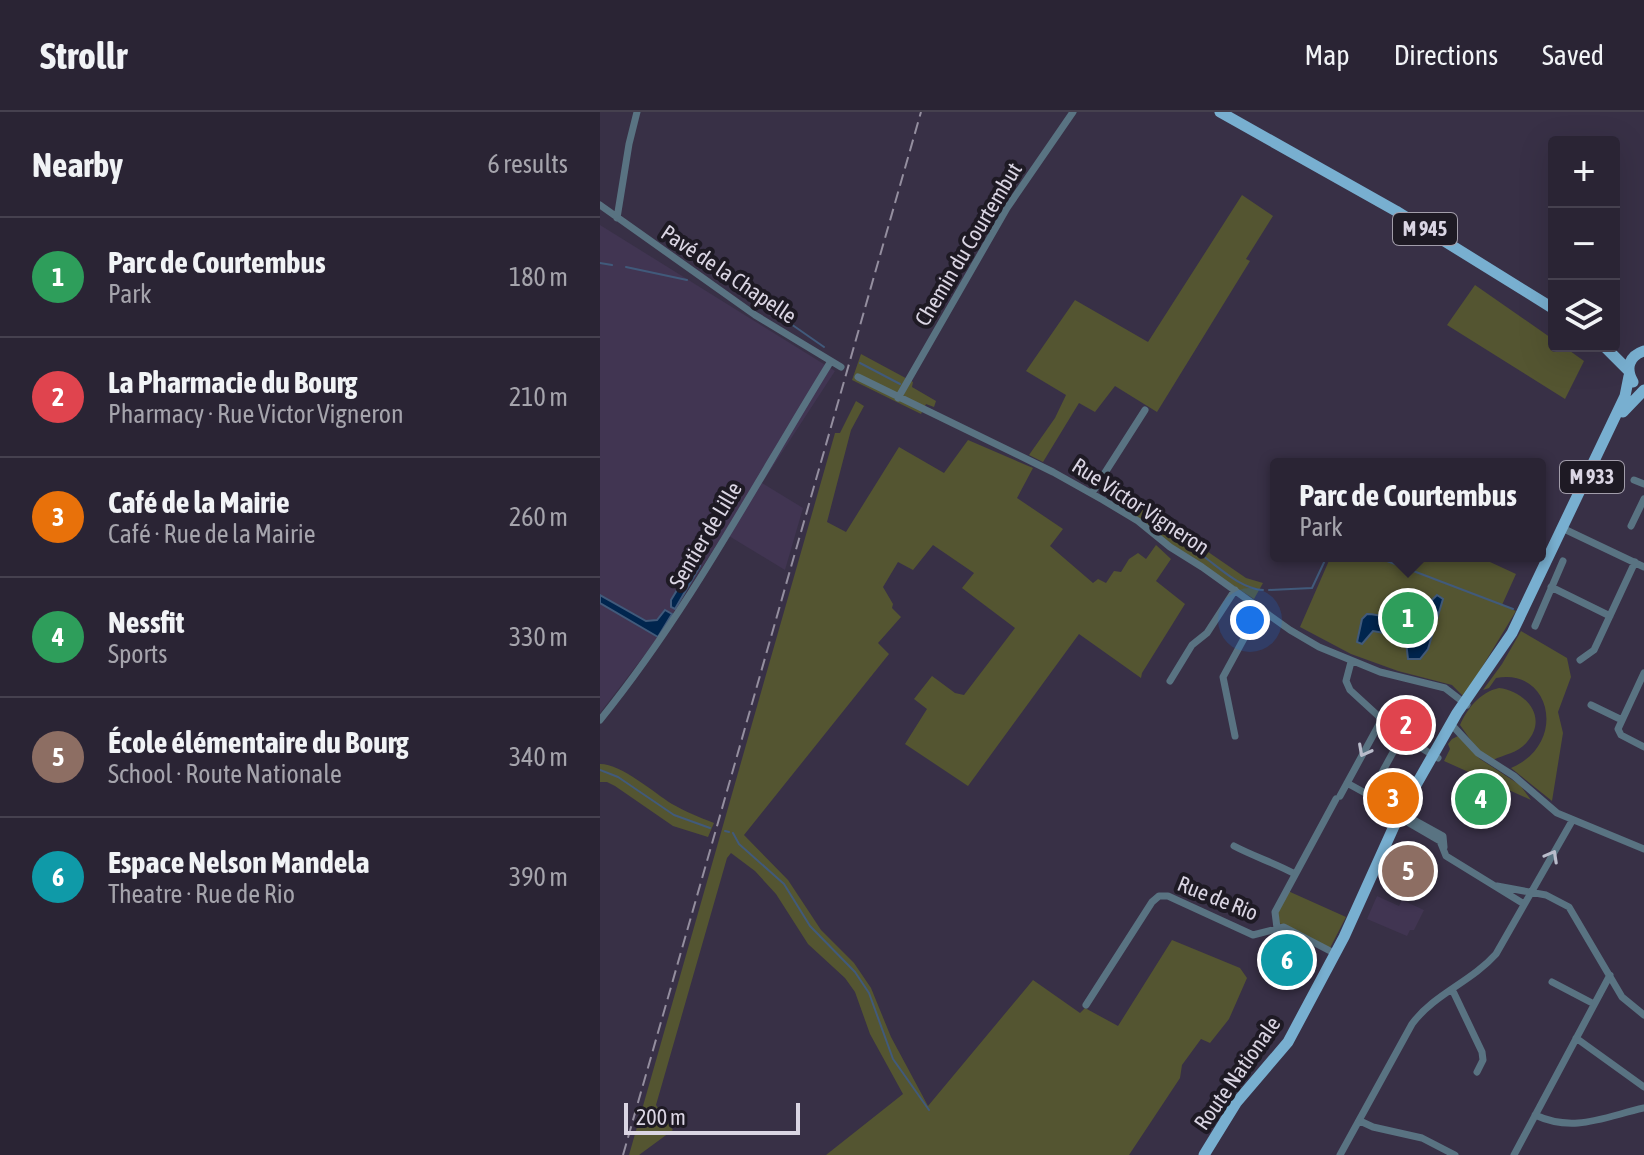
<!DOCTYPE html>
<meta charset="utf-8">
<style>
:root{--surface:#2a2434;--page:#322c3c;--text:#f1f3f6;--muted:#a5a4ac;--line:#46414f;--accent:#8c9099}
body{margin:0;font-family:"Asap Condensed",sans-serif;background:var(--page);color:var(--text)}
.controls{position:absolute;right:24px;top:24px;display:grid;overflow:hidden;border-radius:8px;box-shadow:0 8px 32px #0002}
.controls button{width:72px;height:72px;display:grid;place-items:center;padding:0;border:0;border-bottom:2px solid var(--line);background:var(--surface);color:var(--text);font:40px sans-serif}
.scale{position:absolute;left:24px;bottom:20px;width:176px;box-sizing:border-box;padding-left:8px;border:4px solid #dad5e3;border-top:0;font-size:22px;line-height:28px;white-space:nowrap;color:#dad5e3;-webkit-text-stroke:6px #1e1a24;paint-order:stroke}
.you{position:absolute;left:650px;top:508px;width:28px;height:28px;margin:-20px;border:6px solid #fff;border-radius:50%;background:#1a73e8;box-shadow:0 0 0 12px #1a73e833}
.badge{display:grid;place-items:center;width:52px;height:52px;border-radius:50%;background:var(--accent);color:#fff;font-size:26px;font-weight:700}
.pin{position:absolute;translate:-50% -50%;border:4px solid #fff;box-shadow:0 2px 8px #0006}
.popup{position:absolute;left:670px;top:346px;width:276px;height:104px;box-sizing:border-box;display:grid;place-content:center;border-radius:8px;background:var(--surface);filter:drop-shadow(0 2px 6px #0005);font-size:26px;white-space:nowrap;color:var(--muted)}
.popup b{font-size:30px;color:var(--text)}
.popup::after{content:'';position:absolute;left:50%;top:100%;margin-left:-16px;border:16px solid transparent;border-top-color:var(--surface)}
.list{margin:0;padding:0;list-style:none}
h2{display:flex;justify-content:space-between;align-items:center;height:104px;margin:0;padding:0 32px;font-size:34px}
h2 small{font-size:26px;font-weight:400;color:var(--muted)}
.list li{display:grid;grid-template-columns:52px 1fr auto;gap:24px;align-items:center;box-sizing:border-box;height:120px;padding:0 32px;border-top:2px solid var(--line)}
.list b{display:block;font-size:30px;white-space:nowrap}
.list p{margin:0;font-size:26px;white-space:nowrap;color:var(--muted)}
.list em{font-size:26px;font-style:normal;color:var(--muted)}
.icon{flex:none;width:44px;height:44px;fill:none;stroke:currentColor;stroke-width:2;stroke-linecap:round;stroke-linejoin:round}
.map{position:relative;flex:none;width:1044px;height:1043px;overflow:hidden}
header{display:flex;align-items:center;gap:48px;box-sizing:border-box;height:112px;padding:0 40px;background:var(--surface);border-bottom:2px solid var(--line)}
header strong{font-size:38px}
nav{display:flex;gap:44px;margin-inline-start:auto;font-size:28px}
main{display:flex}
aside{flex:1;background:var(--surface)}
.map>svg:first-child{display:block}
.built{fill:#413552}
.green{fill:#545531}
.water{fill:#00254e;stroke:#415a7b;stroke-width:2}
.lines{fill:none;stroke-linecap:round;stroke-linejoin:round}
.stream{stroke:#415a7b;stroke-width:2}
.street{stroke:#597382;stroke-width:7}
.primary{stroke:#78afd0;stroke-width:11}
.rail{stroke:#948e9f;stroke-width:2;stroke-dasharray:12 6;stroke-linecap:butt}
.oneway{stroke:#babccb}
.labels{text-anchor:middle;stroke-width:8;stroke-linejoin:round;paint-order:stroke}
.shield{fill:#1e1a24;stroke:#a29daa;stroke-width:2}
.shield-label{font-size:20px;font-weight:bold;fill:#dad5e3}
.street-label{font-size:22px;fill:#dad5e3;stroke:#1e1a24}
</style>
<header>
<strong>Strollr</strong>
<nav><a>Map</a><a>Directions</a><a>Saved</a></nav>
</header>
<main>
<aside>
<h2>Nearby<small>6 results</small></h2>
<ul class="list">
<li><span class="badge" style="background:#2e9e5b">1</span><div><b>Parc de Courtembus</b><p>Park</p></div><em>180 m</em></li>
<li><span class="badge" style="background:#e0444e">2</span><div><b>La Pharmacie du Bourg</b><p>Pharmacy · Rue Victor Vigneron</p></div><em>210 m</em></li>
<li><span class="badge" style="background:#e8710a">3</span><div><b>Café de la Mairie</b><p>Café · Rue de la Mairie</p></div><em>260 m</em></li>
<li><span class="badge" style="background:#2e9e5b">4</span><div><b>Nessfit</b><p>Sports</p></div><em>330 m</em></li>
<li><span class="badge" style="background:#8d6e63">5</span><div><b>École élémentaire du Bourg</b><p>School · Route Nationale</p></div><em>340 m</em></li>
<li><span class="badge" style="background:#0f9aa8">6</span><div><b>Espace Nelson Mandela</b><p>Theatre · Rue de Rio</p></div><em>390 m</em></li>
</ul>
</aside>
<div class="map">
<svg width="1044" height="1043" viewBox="0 0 1044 1043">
<rect width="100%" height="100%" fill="#383046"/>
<path class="built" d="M0,113L235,259L162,371L203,396L185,458L124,421L53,532L0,601Z
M797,739L830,753L815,786L811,784L815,775L786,763Z
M777,784L799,794L802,788L824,798L814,818H810L807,824L767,807Z"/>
<path class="green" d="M642,83L673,104L646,147L650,149L557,300L515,274L495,300L479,291L443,350L429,343L455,306L466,283L426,259L475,188L548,230Z
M875,173L954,228V234H963L984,249L965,287L847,213Z
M261,242L313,270L312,275L336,289L334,295L326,292L321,302L252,268Z
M256,289L264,294L251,318L227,410L246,420L299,335L344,361L368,328L433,356L417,386L463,417L450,434L493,471L498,467L506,471L514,459L521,460L529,447L538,441L546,447L556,433L571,447L556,469L585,492L542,561L541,566L479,522L368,674L305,632L327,597L314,587L332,564L355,581L364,583L415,516L362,476L374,461L333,433L313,458L298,450L283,475L293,492L292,496L301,505L278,531L289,542L144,723L188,768L221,818L254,851L271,876L291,925L328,994L433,868L480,901L485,896L518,914L572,828L640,856L647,866L629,907L610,931L601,927L582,953L580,966L529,1043H226L303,982L270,922L255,880L245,866L208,832L176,782L155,759L131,741L127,746L56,993L73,1018L39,1043H29L235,321H240Z
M537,391L646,466L663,471L654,487L579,439L531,401Z
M731,444H864L873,449L877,444L916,462L902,493L916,499L864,585L852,573L798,559L751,542L700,515Z
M921,519L967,546L971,565L958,600L963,621L952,689L911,656C969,631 950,555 896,566L889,576L883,578L902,552Z
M899,576C925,579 949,605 927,630C918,641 905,642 893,648L877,637L860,613C867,597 880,580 899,576Z
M858,624L880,647L920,673L931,688L844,649L850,637L848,632L852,627Z
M0,652C22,652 54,681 72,692C86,700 99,705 114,711L108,725L73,714L15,674L7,670H0Z
M688,779L746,805L730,836L679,811L677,802Z"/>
<path class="water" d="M94,450L100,454L75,497L71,495V488Z
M0,483L46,509L57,508L65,498L72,502L58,525L0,491Z
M837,483L843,487L828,537L820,547H808L806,530L790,522L773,519L762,532L757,530L762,507L767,502C786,502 804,514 823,512L831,489Z"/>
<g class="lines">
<path class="stream" d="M0,151L12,153
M26,155L87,168
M150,189L165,194
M168,196L224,235
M260,251L300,272
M548,406L595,439
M603,444C621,457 640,476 663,478
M774,444L913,497
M669,478L712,476L727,444
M0,658L18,665L74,703L110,716
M125,719L129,720
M133,721L139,732L184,772L210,814L255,860L269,881L293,947L329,998"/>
<path class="street" d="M0,93L155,203L241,255
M17,106L29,32L37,0
M258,265L453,360L503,388L538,409L570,435L602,455L690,518L719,535L780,560L845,576L867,593
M298,286L407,96L473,0
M1034,368L1044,372
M492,381L545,298
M1031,414L1044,387
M962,416L1044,455
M951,475L1010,504
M935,514L963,449
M980,548L994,538L1035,450
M751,550L746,569L750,578L798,622L838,646
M1044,561L1018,617L1021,623L1044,635
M570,569L592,533L607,521L635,478
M991,593L1022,608
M0,608C90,497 156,370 231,249
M851,612L878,641L914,664L957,701L1044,737
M635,624L623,565L660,497
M747,671L843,724L844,735
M740,684L782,607
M769,684L802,624
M806,705L809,711L840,729L846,744L924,792
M634,734C655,745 675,751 695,762
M897,774L946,783L969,795L1022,885L1044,903
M677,816L675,800L736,687
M952,870L994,892
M852,877L882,940L883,948L877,960
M486,893L552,790L559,784H568L653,823L684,815L736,842
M976,926L1044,975
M935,1003C974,1021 1004,1005 1044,996
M760,1009L773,1015L822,1026L855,1043
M740,1043L812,912C834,882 871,870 896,842L972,709
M914,1043L1010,863"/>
<path class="primary" d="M620,0L796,99L954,197
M1004,234L1028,258
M1033,270C1025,256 1029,244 1044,239
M1023,300L1044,278
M604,1043L636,991L688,930L744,825L800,701L857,601L912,521L1025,284L1029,264"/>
<path class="rail" d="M23,1043L321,0"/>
</g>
<defs><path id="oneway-chevron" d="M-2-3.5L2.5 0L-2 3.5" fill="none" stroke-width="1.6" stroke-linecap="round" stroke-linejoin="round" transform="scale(2)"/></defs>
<g class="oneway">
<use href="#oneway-chevron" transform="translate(764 639) rotate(118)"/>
<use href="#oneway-chevron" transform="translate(952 744) rotate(-61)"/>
</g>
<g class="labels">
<g class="shield">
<rect x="793" y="101" width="64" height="32" rx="6"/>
<rect x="960" y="349" width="64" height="32" rx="6"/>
</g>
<g class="shield-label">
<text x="825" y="124">M 945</text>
<text x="992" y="372">M 933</text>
</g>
<g class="street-label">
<text transform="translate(368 132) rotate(-59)" y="8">Chemin du Courtembut</text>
<text transform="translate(129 162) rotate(34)" y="8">Pavé de la Chapelle</text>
<text transform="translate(541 394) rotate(33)" y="8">Rue Victor Vigneron</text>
<text transform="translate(105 423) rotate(-59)" y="8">Sentier de Lille</text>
<text transform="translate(618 786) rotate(22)" y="8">Rue de Rio</text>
<text transform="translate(637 961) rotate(-55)" y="8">Route Nationale</text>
</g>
</g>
</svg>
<div class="controls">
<button>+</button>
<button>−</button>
<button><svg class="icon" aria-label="layers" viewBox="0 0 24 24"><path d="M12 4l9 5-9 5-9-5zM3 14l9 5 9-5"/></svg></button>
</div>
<div class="scale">200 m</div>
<div class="you"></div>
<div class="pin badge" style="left:808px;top:506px;background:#2e9e5b">1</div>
<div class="popup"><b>Parc de Courtembus</b>Park</div>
<div class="pin badge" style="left:806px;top:613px;background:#e0444e">2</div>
<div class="pin badge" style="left:793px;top:686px;background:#e8710a">3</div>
<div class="pin badge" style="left:881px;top:687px;background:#2e9e5b">4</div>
<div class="pin badge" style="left:808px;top:759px;background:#8d6e63">5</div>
<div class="pin badge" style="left:687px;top:848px;background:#0f9aa8">6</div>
</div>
</main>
